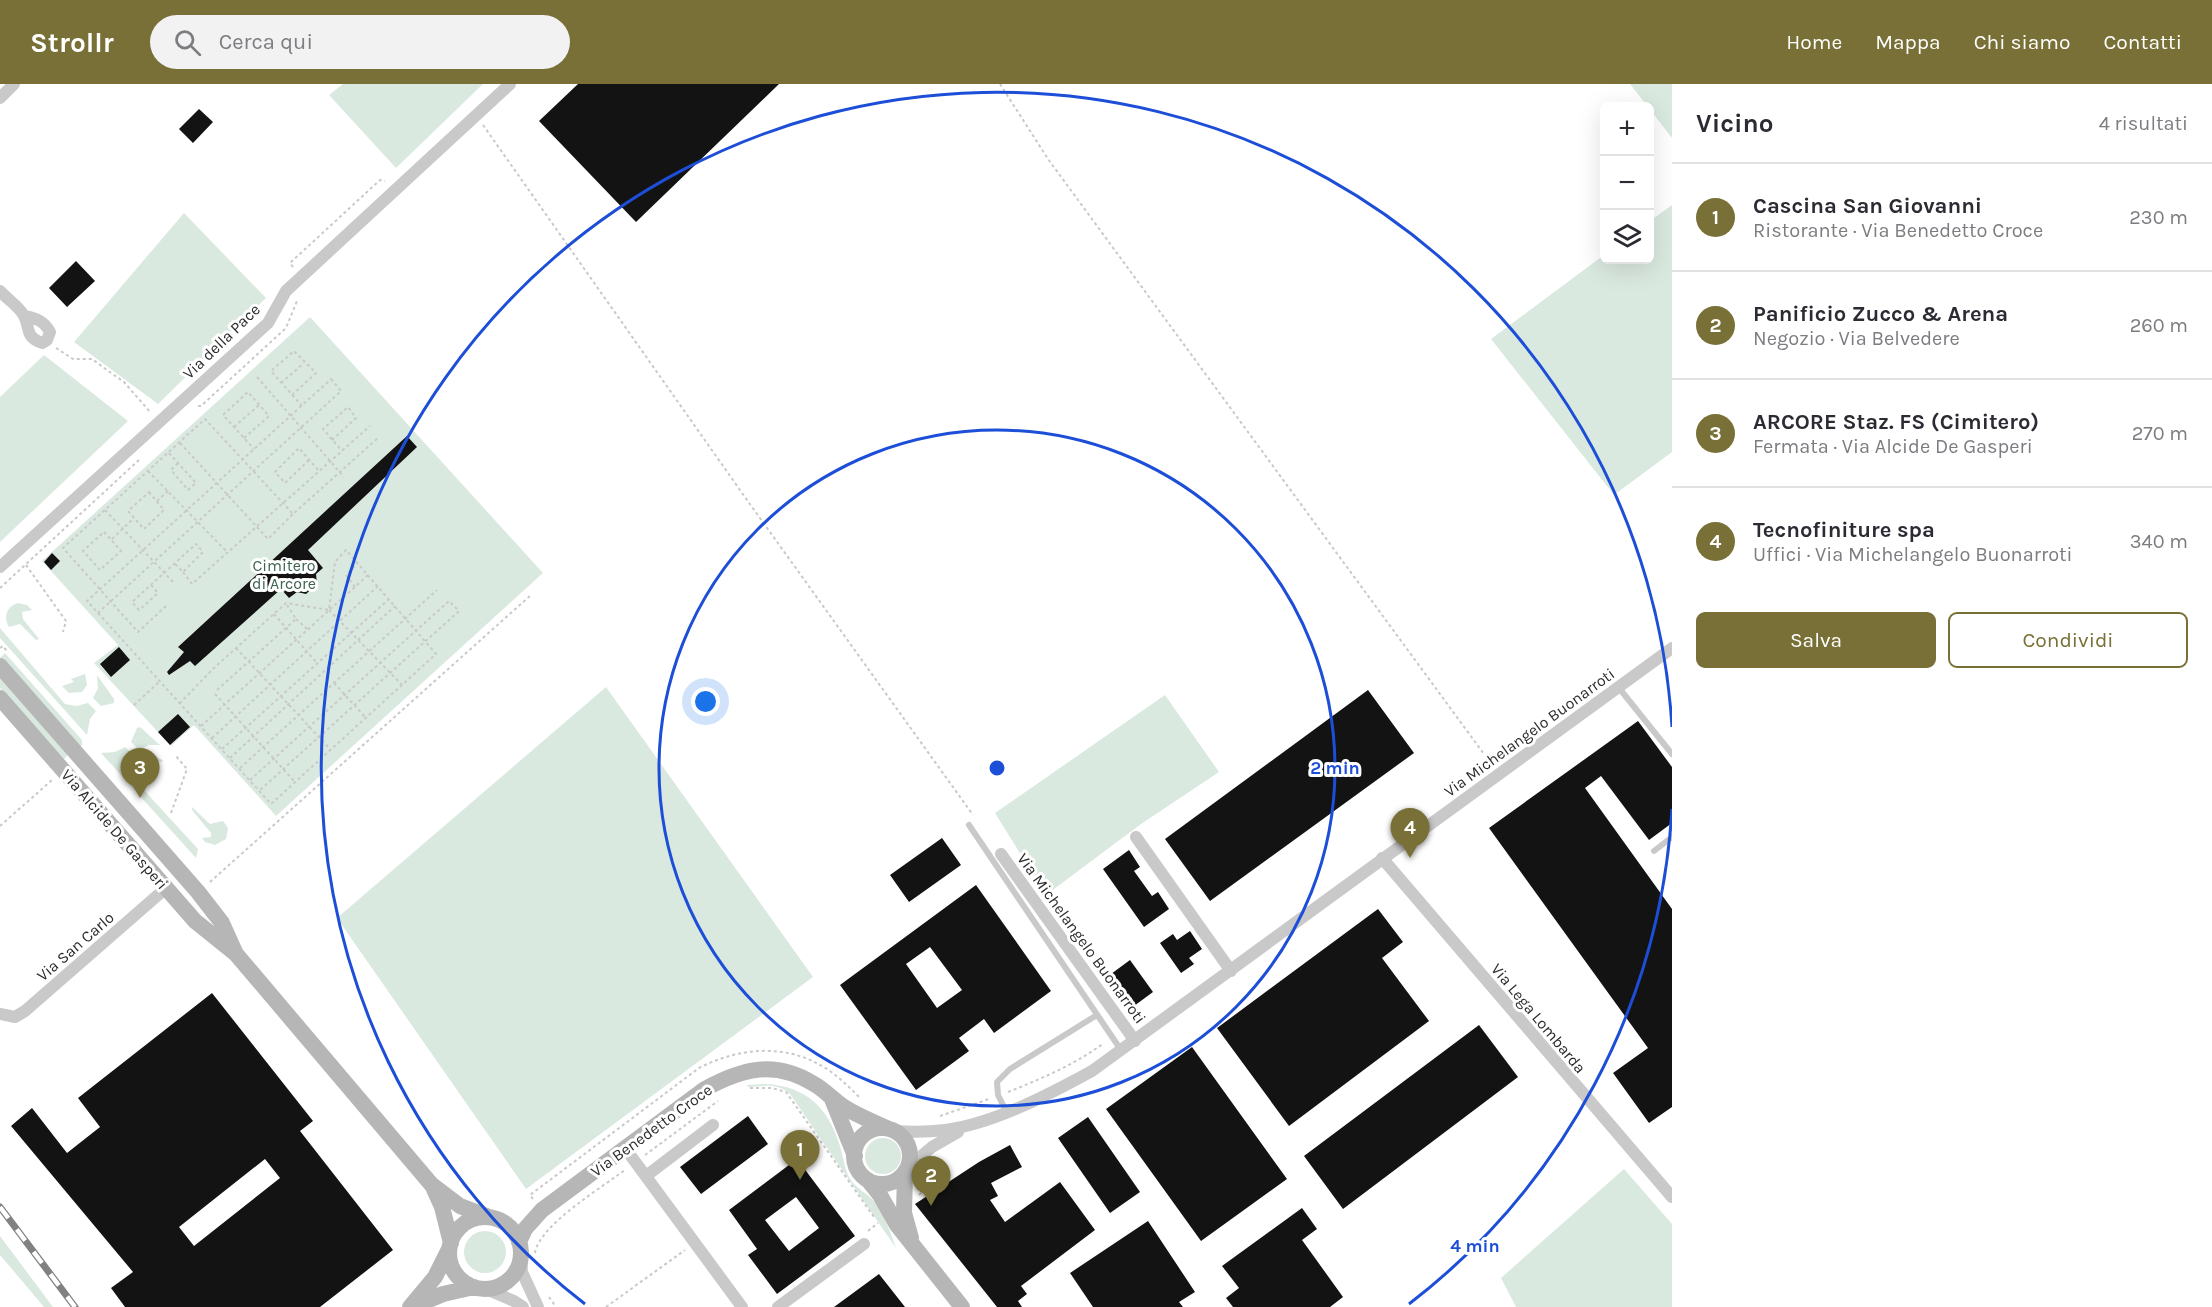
<!DOCTYPE html>
<html lang="it">
<meta charset="utf-8">
<style>
:root{--surface:#fff;--page:#f2f2f3;--text:#2b2b33;--muted:#7c7c81;--line:#e1e1e2;--accent:#787036}
body{margin:0;font-family:Karla,sans-serif;background:var(--page);color:var(--text)}
.controls{position:absolute;right:18px;top:18px;display:grid;overflow:hidden;border-radius:9px;box-shadow:0 6px 24px #0002}
.controls button{width:54px;height:54px;display:grid;place-items:center;padding:0;border:0;border-bottom:2px solid var(--line);background:var(--surface);color:var(--text);font:30px sans-serif}
.you{position:absolute;left:706px;top:618px;width:21px;height:21px;margin:-15px;border:4px solid #fff;border-radius:50%;background:#1a73e8;box-shadow:0 0 0 9px #1a73e833}
.badge{display:grid;place-items:center;width:39px;height:39px;border-radius:50%;background:var(--accent);color:#fff;font-size:20px;font-weight:700}
.pin{position:absolute;translate:-50% -50px;filter:drop-shadow(0 2px 3px #0008)}
.pin::after{content:'';position:absolute;top:32px;width:21px;height:18px;background:inherit;clip-path:polygon(0 0,100% 0,50% 100%)}
.list{margin:0;padding:0;list-style:none}
h2{display:flex;justify-content:space-between;align-items:center;height:78px;margin:0;padding:0 24px;font-size:26px}
h2 small{font-size:20px;font-weight:400;color:var(--muted)}
.list li{display:grid;grid-template-columns:39px 1fr auto;gap:18px;align-items:center;box-sizing:border-box;height:108px;padding:0 24px;border-top:2px solid var(--line)}
.list b{display:block;font-size:22px;white-space:nowrap}
.list p{margin:0;font-size:20px;white-space:nowrap;color:var(--muted)}
.list em{font-size:20px;font-style:normal;color:var(--muted)}
.actions{display:flex;gap:12px;padding:18px 24px}
.actions a{flex:1;padding:14px 0;border:2px solid var(--accent);border-radius:9px;text-align:center;font-size:21px;color:var(--accent)}
.actions .main{background:var(--accent);color:#fff}
.icon{flex:none;width:33px;height:33px;fill:none;stroke:currentColor;stroke-width:2;stroke-linecap:round;stroke-linejoin:round}
.map{position:relative;flex:none;width:1672px;height:1223px;overflow:hidden}
header{display:flex;align-items:center;gap:36px;box-sizing:border-box;height:84px;padding:0 30px;background:var(--accent);color:#fff}
header strong{font-size:28px}
nav{display:flex;gap:33px;margin-inline-start:auto;font-size:21px}
.search{width:420px;height:54px;background:var(--page);display:flex;align-items:center;gap:15px;box-sizing:border-box;padding:0 21px;border-radius:33px;color:var(--muted);font-size:22px}
main{display:flex}
aside{flex:1;background:var(--surface)}
.map>svg:first-child{display:block}
.green{fill:#dae9e0}
.building{fill:#131313;fill-rule:evenodd}
.lines{fill:none;stroke-linecap:round;stroke-linejoin:round}
.path{stroke:#c9c9c9;stroke-width:2;stroke-dasharray:3 3;stroke-linecap:butt}
.lane{stroke:#c9c9c9;stroke-width:6}
.street{stroke:#c9c9c9;stroke-width:12}
.secondary{stroke:#b6b6b6;stroke-width:16}
.rail-casing{stroke:#818181;stroke-width:7}
.rail{stroke:#fff;stroke-width:4.5;stroke-dasharray:14;stroke-linecap:butt}
.ring{fill:none;stroke:#1d4ed8;stroke-width:3}
.labels{text-anchor:middle;stroke-width:6;stroke-linejoin:round;paint-order:stroke}
.street-label{font-size:16px;fill:#2c2c2c;stroke:#fff}
.park-label{font-size:16px;fill:#3d6450;stroke:#fff}
.centre{fill:#1d4ed8;stroke:#fff;stroke-width:3}
.ring-label{font-size:18px;text-anchor:middle;font-weight:bold;fill:#1d4ed8;stroke:#fff;stroke-width:6;stroke-linejoin:round;paint-order:stroke}
</style>
<header>
<strong>Strollr</strong>
<div class="search"><svg class="icon" aria-label="search" viewBox="0 0 24 24"><circle cx="10" cy="10" r="6"/><path d="M15 15l6 6"/></svg>Cerca qui</div>
<nav><a>Home</a><a>Mappa</a><a>Chi siamo</a><a>Contatti</a></nav>
</header>
<main>
<div class="map">
<svg width="1672" height="1223" viewBox="0 0 1672 1223">
<rect width="100%" height="100%" fill="#fff"/>
<path class="green" d="M343,0H483L396,84L329,11Z
M1630,0H1672V54Z
M1672,121V368L1614,411L1491,255L1604,171V176H1650V137Z
M184,129L266,214L158,320L74,258Z
M310,233L543,489L276,732L194,641L171,662L94,579L118,561L42,477Z
M44,271L128,337L0,458V313Z
M18,519L27,521L32,526L22,528L23,535L39,555L36,556L20,540L9,543C3,533 6,523 18,519Z
M0,544L65,620L76,622L88,619L96,627L90,635L87,651L0,554Z
M5,569L82,656V661L79,663L0,574Z
M85,590L87,601L82,608L69,609L62,602L74,598L71,595Z
M0,591L70,669L64,675L0,604Z
M97,591L114,615V619L101,622L93,614L98,604Z
M606,603L813,893L526,1105L337,834Z
M1165,611L1219,688L1141,740L1046,811L995,729Z
M140,643L160,661H149L139,666L131,658L137,644Z
M125,663L134,671L129,680L131,692L198,765L196,774L101,669L115,668Z
M153,671L164,677L151,681L145,691L140,686L141,676Z
M192,723L210,740L223,737L228,744L226,755L215,761L205,758L202,754L211,753V749L192,726Z
M765,1000C806,1002 828,1023 840,1062C843,1072 844,1083 849,1093C854,1103 864,1107 872,1115C884,1127 890,1148 896,1164L790,1010C778,999 763,1002 748,1003L747,1001Z
M865 1072a18 18 0 1 1 36 0a18 18 0 1 1-36 0Z
M1624,1085L1672,1140V1223H1516L1501,1194Z
M464 1168a21 21 0 1 1 42 0a21 21 0 1 1-42 0Z
M0,1152L53,1223H44L0,1171Z"/>
<path class="building" d="M578,0H779L636,138L539,37Z
M199,25L213,38L193,59L179,45Z
M76,177L95,197L67,223L49,204Z
M407,352L417,363L308,466L323,484L316,490L317,500L306,510L297,508L289,514L281,505L195,582L190,577L169,591L167,588L184,568L178,563Z
M52,469L60,477L51,486L44,478Z
M119,563L130,576L111,593L100,580Z
M1368,606L1414,669L1210,817L1165,755Z
M178,630L190,643L170,661L158,648Z
M1638,637L1672,683V739L1649,756L1601,692L1585,704L1672,825V1023L1649,1039L1613,989L1648,964L1489,744Z
M942,754L961,781L909,818L890,791Z
M1129,766L1140,783L1134,787L1152,812L1158,808L1169,825L1144,843L1103,785Z
M976,801L1051,907L994,949L984,935L959,954L969,967L916,1006L840,901ZM930,863L962,906L937,924L906,880Z
M1378,825L1403,858L1382,874L1429,937L1289,1042L1217,944Z
M1190,847L1202,865L1189,874L1194,880L1181,889L1160,859L1173,850L1177,856Z
M1130,876L1153,908L1134,922L1111,890Z
M212,909L313,1037L300,1047L393,1166L320,1223H125L111,1204L133,1188L11,1042L32,1024L67,1069L100,1043L78,1014ZM265,1075L280,1094L194,1162L179,1143Z
M1479,941L1518,993L1343,1125L1304,1072Z
M1192,963L1287,1095L1201,1157L1106,1025Z
M748,1032L768,1060L701,1110L680,1083Z
M1088,1033L1140,1108L1110,1129L1058,1054Z
M1010,1061L1022,1083L991,1099L998,1112L990,1116L1005,1138L1060,1098L1095,1146L1021,1202L1027,1210L1018,1217L1022,1223H997L915,1120L979,1078Z
M797,1075L855,1152L777,1210L748,1171L757,1165L729,1126ZM796,1113L819,1144L789,1167L765,1136Z
M1302,1124L1317,1145L1302,1156L1343,1213L1330,1223H1233L1226,1214L1239,1204L1222,1182Z
M1148,1137L1195,1208L1179,1218L1183,1223H1093L1070,1189Z
M879,1190L905,1223H834Z"/>
<g class="lines">
<path class="path" d="M1000,0L1048,75L1492,681
M483,41L747,416L973,731
M293,183L290,179L380,96L385,97
M56,264L73,275H92L107,286L124,298L151,329
M257,293L344,393
M331,295L341,307L98,529L87,517Z
M281,299L304,279
M292,311L316,289L294,267L271,287L302,322
M198,322H201L286,244L297,217
M234,343L259,321
M244,354L269,332L248,308L223,331L254,365
M332,356L356,334L348,323L323,345L342,367
M180,359L268,455L293,430
M169,369L196,399L188,406L171,386L178,379
M309,376L285,399L275,388L299,364L319,387
M148,387L228,469
M149,408L164,426L144,445L128,427Z
M157,417L168,407
M105,426L174,499
M104,448L121,467L100,486L83,467Z
M112,455L134,434
M26,481L66,537L63,548
M183,488L192,500L370,342
M151,501L158,509L139,526L132,518L196,460L203,468L183,488L175,480
M355,503L346,491L357,480
M0,504L139,376
M166,522L138,548L63,464L205,335L293,430L379,353
M329,526L402,601
M98,529L271,720L436,570L346,466L335,478L329,526L286,519L214,584L180,619
M274,530L317,579
M296,535L307,545
M0,564L3,562L8,569
M236,564L330,665
M334,599L366,634
M217,606L296,535L287,521
M215,610L294,697
M134,621L160,597
M201,642L368,491
M212,654L378,502
M222,665L389,515
M230,674L395,522
M240,684L437,506
M250,696L449,517L459,527L260,706
M171,729L187,685L175,671
M0,742L52,696
M210,798L530,512
M750,1004H772L786,1008L874,1133
M1008,1008C1043,994 1074,981 1104,959
M940,1032L989,1015
M645,1071L718,1017
M919,1111L928,1103
M533,1115L530,1111L699,984C740,963 787,959 827,985C839,993 849,1003 859,1013
M868,1147L878,1139
M535,1169C539,1141 603,1103 626,1085
M549,1213L556,1223
M606,1223L685,1166"/>
<path class="lane" d="M1619,604L1672,670
M969,741L1121,966
M1654,767L1672,753
M1006,1027L998,1011L997,998L1010,985L1097,931"/>
<path class="street" d="M0,14L14,0
M0,207C7,215 20,223 24,232C31,245 24,252 42,259L47,256L50,248C44,237 36,234 24,232
M0,483L268,239L286,207L510,0
M1136,753L1231,887
M1001,770L1135,957
M1382,774L1672,1113
M0,930L15,933L25,927L166,804
M894,1047C911,1048 929,1048 945,1046C993,1040 1050,1010 1092,987L1672,564
M625,1064L742,1223
M907,1084L932,1063L958,1048
M646,1092L713,1041
M521,1170L522,1188L538,1223
M486,1205L514,1217L523,1223
M778,1223L864,1160"/>
<path class="secondary" d="M0,582L198,808L222,839L235,868
M0,614L195,837L236,870L431,1100L460,1122L489,1133
M832,1015L855,1072
M854 1072a28 28 0 1 1 56 0a28 28 0 1 1-56 0Z
M905,1089L904,1129L911,1154
M868,1096L880,1111L897,1141L962,1223
M433,1103L442,1123L451,1159
M449 1169a36 36 0 1 1 72 0a36 36 0 1 1-72 0Z
M519,1158L525,1145L542,1126L705,1005C743,984 775,976 814,1000C825,1006 833,1016 844,1023C858,1032 874,1038 889,1045
M410,1223L435,1193L449,1165
M412,1223L443,1210L474,1203"/>
<defs>
<path id="rail" d="M0,1123L75,1223"/>
</defs>
<use href="#rail" class="rail-casing"/>
<use href="#rail" class="rail"/>
</g>
<g class="ring">
<circle cx="997" cy="684" r="338"/>
<path d="M1672 725A676 676 0 0 1 1409 1220M585 1220A676 676 0 1 1 1672 643"/>
</g>
<g class="labels">
<g class="street-label">
<text transform="translate(221 257) rotate(-44)" y="6">Via della Pace</text>
<text transform="translate(1529 648) rotate(-36)" y="6">Via Michelangelo Buonarroti</text>
<text transform="translate(115 745) rotate(49)" y="6">Via Alcide De Gasperi</text>
<text transform="translate(1082 854) rotate(54)" y="6">Via Michelangelo Buonarroti</text>
<text transform="translate(75 862) rotate(-41)" y="6">Via San Carlo</text>
<text transform="translate(1539 934) rotate(50)" y="6">Via Lega Lombarda</text>
<text transform="translate(651 1046) rotate(-36)" y="6">Via Benedetto Croce</text>
</g>
<g class="park-label">
<text x="284" y="487">Cimitero<tspan x="284" dy="18">di Arcore</tspan></text>
</g>
</g>
<circle cx="997" cy="684" r="9" class="centre"/>
<g class="ring-label">
<text x="1335" y="690">2 min</text>
<text x="1475" y="1168">4 min</text>
</g>
</svg>
<div class="controls">
<button>+</button>
<button>−</button>
<button><svg class="icon" aria-label="layers" viewBox="0 0 24 24"><path d="M12 4l9 5-9 5-9-5zM3 14l9 5 9-5"/></svg></button>
</div>
<div class="you"></div>
<div class="pin badge" style="left:800px;top:1096px">1</div>
<div class="pin badge" style="left:931px;top:1122px">2</div>
<div class="pin badge" style="left:140px;top:714px">3</div>
<div class="pin badge" style="left:1410px;top:774px">4</div>
</div>
<aside>
<h2>Vicino<small>4 risultati</small></h2>
<ul class="list">
<li><span class="badge">1</span><div><b>Cascina San Giovanni</b><p>Ristorante · Via Benedetto Croce</p></div><em>230 m</em></li>
<li><span class="badge">2</span><div><b>Panificio Zucco &amp; Arena</b><p>Negozio · Via Belvedere</p></div><em>260 m</em></li>
<li><span class="badge">3</span><div><b>ARCORE Staz. FS (Cimitero)</b><p>Fermata · Via Alcide De Gasperi</p></div><em>270 m</em></li>
<li><span class="badge">4</span><div><b>Tecnofiniture spa</b><p>Uffici · Via Michelangelo Buonarroti</p></div><em>340 m</em></li>
</ul>
<div class="actions"><a class="main">Salva</a><a>Condividi</a></div>
</aside>
</main>
